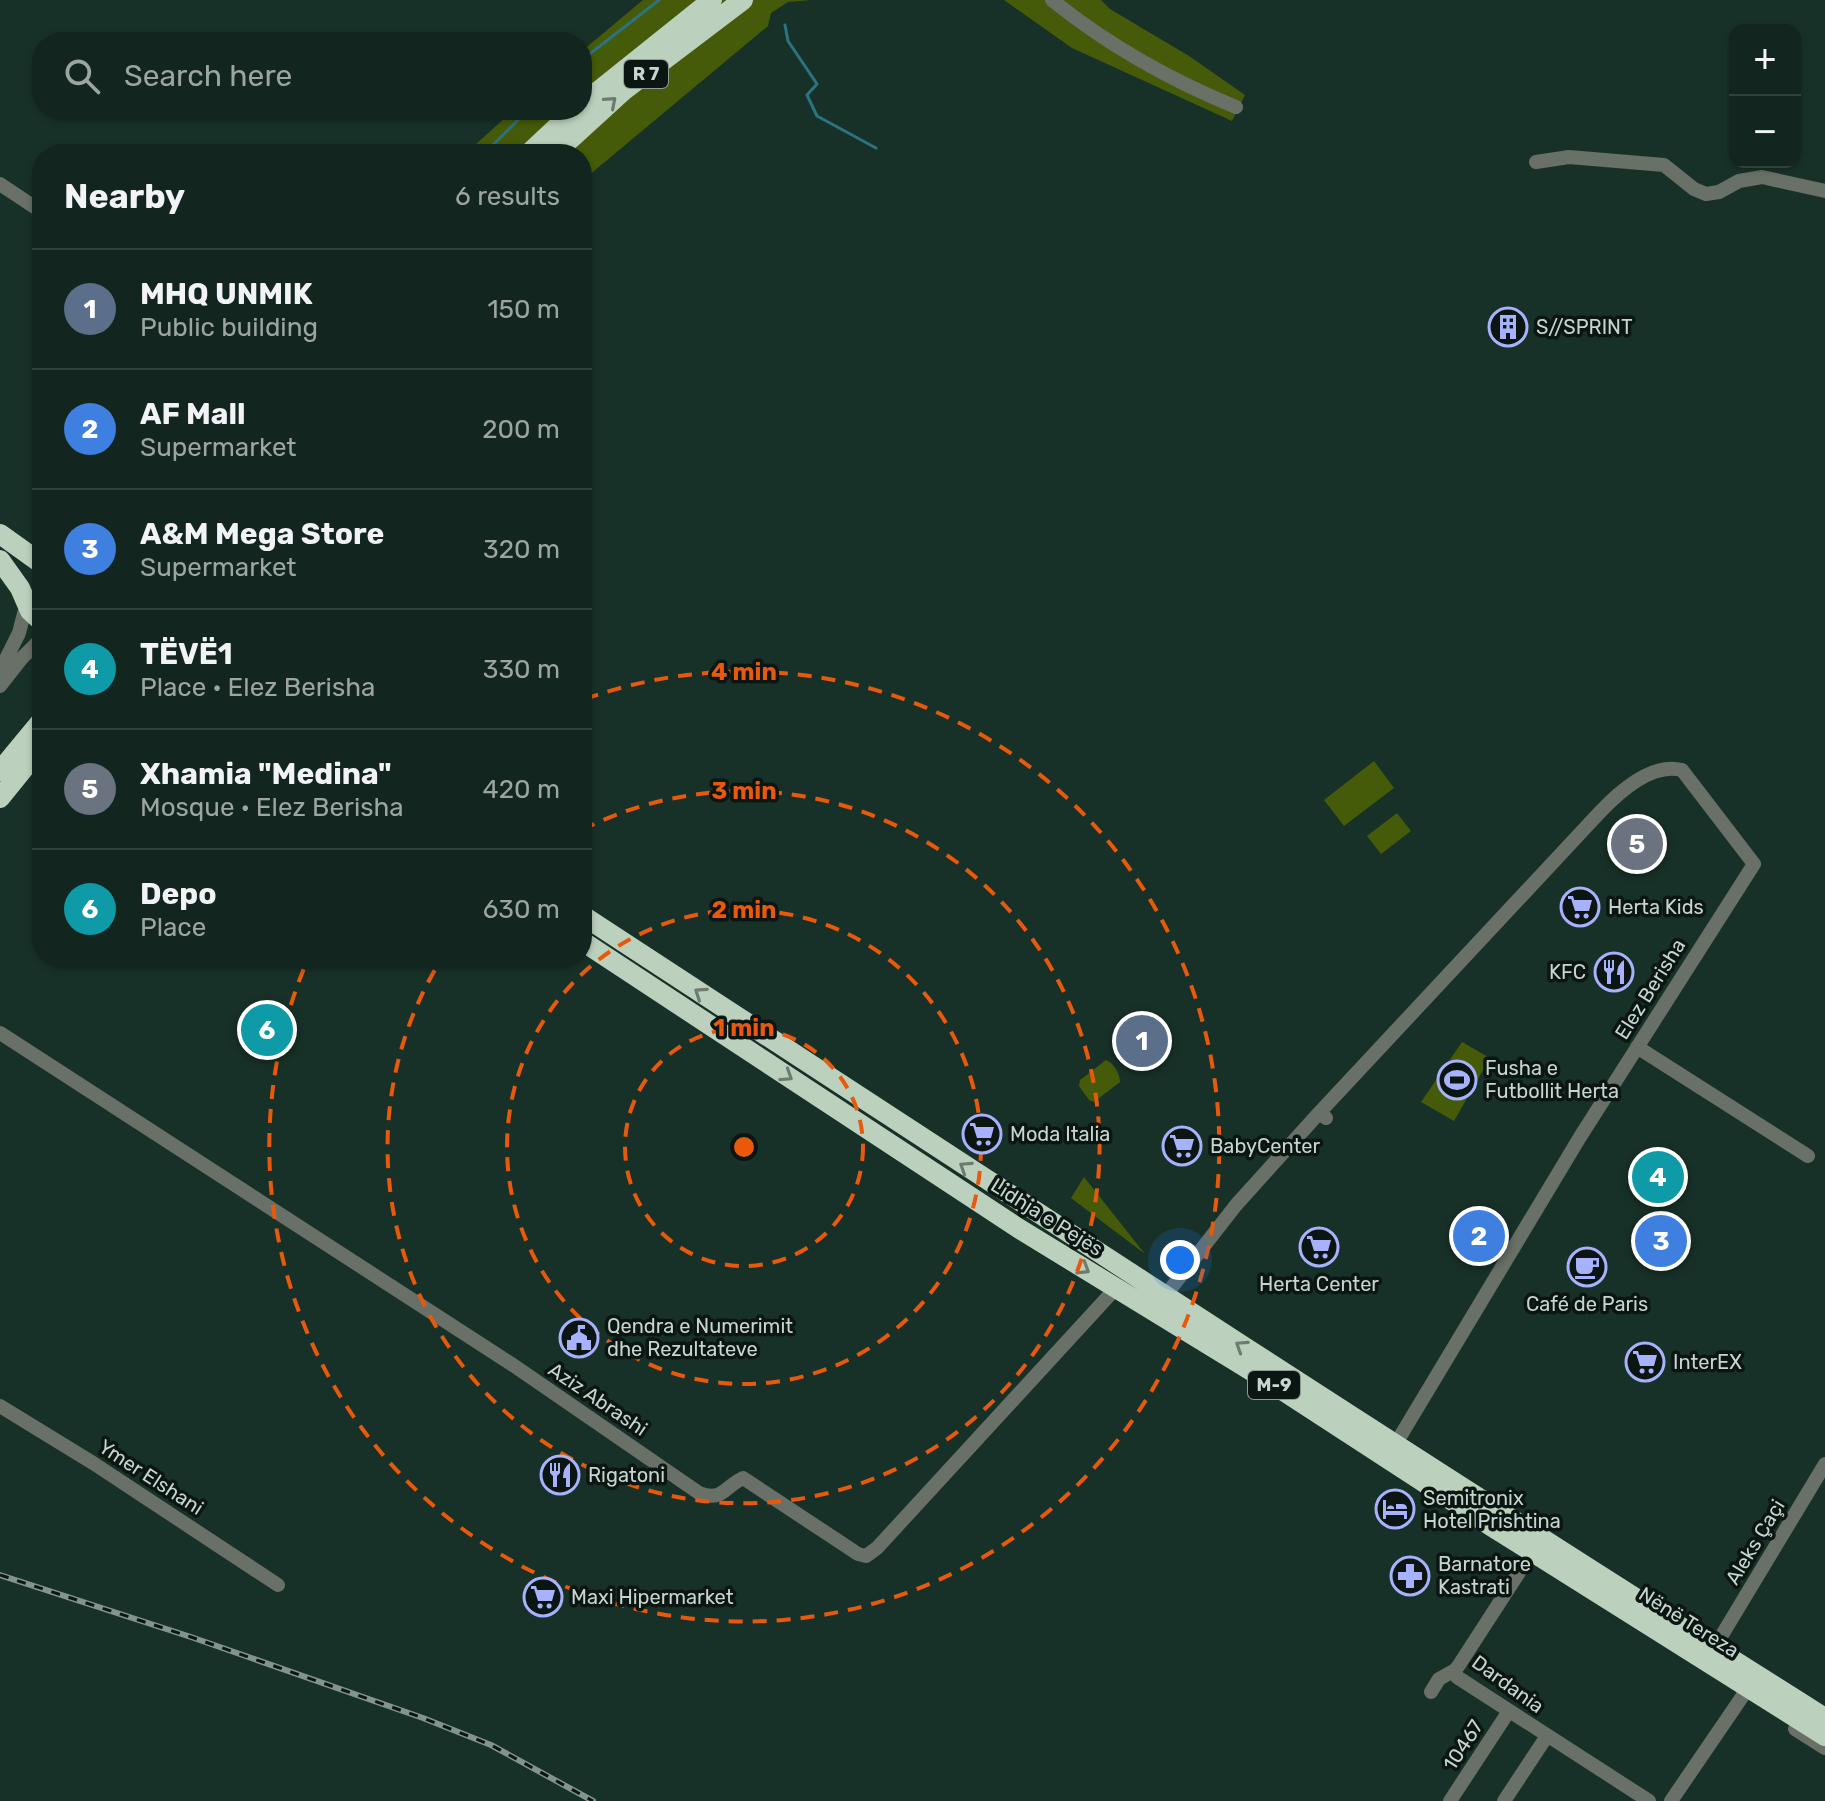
<!DOCTYPE html>
<meta charset="utf-8">
<style>
:root{--surface:#12251e;--page:#1b2d27;--text:#f1f3f6;--muted:#9ca5a4;--line:#31423c;--accent:#bca0f2}
body{margin:0;font-family:Rubik,sans-serif;background:var(--page);color:var(--text)}
.controls{position:absolute;right:24px;top:24px;display:grid;overflow:hidden;border-radius:16px;box-shadow:0 2px 6px #0004}
.controls button{width:72px;height:72px;display:grid;place-items:center;padding:0;border:0;border-bottom:2px solid var(--line);background:var(--surface);color:var(--text);font:40px sans-serif}
.you{position:absolute;left:1180px;top:1260px;width:28px;height:28px;margin:-20px;border:6px solid #fff;border-radius:50%;background:#1a73e8;box-shadow:0 0 0 12px #1a73e833}
.badge{display:grid;place-items:center;width:52px;height:52px;border-radius:50%;background:var(--accent);color:#fff;font-size:26px;font-weight:700}
.pin{position:absolute;translate:-50% -50%;border:4px solid #fff;box-shadow:0 2px 8px #0006}
.list{margin:0;padding:0;list-style:none}
h2{display:flex;justify-content:space-between;align-items:center;height:104px;margin:0;padding:0 32px;font-size:34px}
h2 small{font-size:26px;font-weight:400;color:var(--muted)}
.list li{display:grid;grid-template-columns:52px 1fr auto;gap:24px;align-items:center;box-sizing:border-box;height:120px;padding:0 32px;border-top:2px solid var(--line)}
.list b{display:block;font-size:30px;white-space:nowrap}
.list p{margin:0;font-size:26px;white-space:nowrap;color:var(--muted)}
.list em{font-size:26px;font-style:normal;color:var(--muted)}
.icon{flex:none;width:44px;height:44px;fill:none;stroke:currentColor;stroke-width:2;stroke-linecap:round;stroke-linejoin:round}
.map{position:relative;flex:none;width:1825px;height:1801px;overflow:hidden}
.search{position:absolute;background:var(--surface);box-shadow:0 2px 6px #0004;left:32px;top:32px;width:560px;height:88px;display:flex;align-items:center;gap:20px;box-sizing:border-box;padding:0 28px;border-radius:32px;color:var(--muted);font-size:30px}
.panel{position:absolute;background:var(--surface);box-shadow:0 2px 6px #0004;left:32px;top:144px;width:560px;height:824px;border-radius:32px}
.map>svg:first-child{display:block}
.green{fill:#455b09}
.lines{fill:none;stroke-linecap:round;stroke-linejoin:round}
.stream{stroke:#2b7381;stroke-width:3}
.minor{stroke:#687068;stroke-width:14}
.highway{stroke:#bcd1bd;stroke-width:20}
.rail-casing{stroke:#82948d;stroke-width:6}
.rail{stroke:#0b1612;stroke-width:3;stroke-dasharray:9;stroke-linecap:butt}
.oneway{stroke:#6c7d70}
.ring{fill:none;stroke:#e8590c;stroke-width:4;stroke-dasharray:14 10}
.labels{text-anchor:middle;stroke-width:7;stroke-linejoin:round;paint-order:stroke}
.shield{fill:#0b1612;stroke:#8f9c96;stroke-width:2}
.shield-label{font-size:18px;font-weight:bold;fill:#c7d5cf}
.poi-label{font-size:20px;fill:#c7d5cf;stroke:#0b1612;text-anchor:start}
.street-label{font-size:20px;fill:#c7d5cf;stroke:#0b1612}
.centre{fill:#e8590c;stroke:#0b1612;stroke-width:4}
.ring-label{font-size:24px;text-anchor:middle;font-weight:bold;fill:#e8590c;stroke:#0b1612;stroke-width:7;stroke-linejoin:round;paint-order:stroke}
</style>
<div class="map">
<svg width="1825" height="1801" viewBox="0 0 1825 1801">
<rect width="100%" height="100%" fill="#183128"/>
<path class="green" d="M643,0H811L788,2L771,13L768,26L582,181V154H465L514,110H582V51Z
M1004,0H1101L1110,9L1189,56L1245,95L1232,121L1072,48Z
M1374,761L1394,788L1344,826L1324,800Z
M1397,813L1411,831L1381,854L1367,836Z
M1462,1042L1490,1058L1454,1121L1421,1102Z
M1106,1060C1114,1063 1120,1074 1120,1082L1094,1102L1089,1100L1079,1086L1080,1080Z
M1084,1177L1145,1254L1071,1198Z"/>
<g class="lines">
<path class="stream" d="M785,25L788,41L817,84L807,95L817,116L876,148
M582,60L659,0
M484,154L528,110"/>
<path class="minor" d="M1052,0C1108,45 1170,80 1236,107
M1536,162L1569,157L1664,165L1694,189L1706,194L1719,192L1739,181L1762,177L1825,191
M0,184L42,212
M0,671L19,633L27,602
M0,686L22,658L42,638
M0,1033L513,1365L699,1493C723,1502 724,1487 743,1478L858,1554L866,1556L877,1548L1116,1288
M1637,1047L1808,1156
M1319,1113L1600,812C1619,792 1652,762 1682,770L1754,864L1580,1137L1395,1445
M1165,1296L1236,1205L1319,1113L1326,1118
M0,1406L93,1463L278,1585
M1527,1560L1459,1665L1455,1670L1457,1677L1649,1801
M1719,1640L1825,1464
M1431,1692L1439,1679L1455,1670
M1795,1729L1825,1748
M1450,1801L1509,1711
M1504,1801L1547,1736
M1671,1801L1744,1694"/>
<path class="highway" d="M582,104L712,0
M528,154L575,110
M554,154L623,91L743,0
M0,534L42,564
M0,560L20,588L30,611L42,622
M0,771L42,720
M0,798L42,746
M582,915C995,1185 1407,1455 1825,1718
M582,941L1018,1228L1276,1386L1491,1526L1825,1736"/>
<defs>
<path id="rail" d="M0,1575L191,1637L423,1718L491,1745L593,1801"/>
</defs>
<use href="#rail" class="rail-casing"/>
<use href="#rail" class="rail"/>
</g>
<defs><path id="oneway-chevron" d="M-2-3.5L2.5 0L-2 3.5" fill="none" stroke-width="1.6" stroke-linecap="round" stroke-linejoin="round" transform="scale(2)"/></defs>
<g class="oneway">
<use href="#oneway-chevron" transform="translate(611 102) rotate(-41)"/>
<use href="#oneway-chevron" transform="translate(700 993) rotate(-146)"/>
<use href="#oneway-chevron" transform="translate(787 1076) rotate(33)"/>
<use href="#oneway-chevron" transform="translate(965 1167) rotate(-147)"/>
<use href="#oneway-chevron" transform="translate(1084 1269) rotate(32)"/>
<use href="#oneway-chevron" transform="translate(1241 1346) rotate(-147)"/>
</g>
<g class="ring">
<circle cx="744" cy="1147" r="119"/>
<circle cx="744" cy="1147" r="237"/>
<path d="M582 830A356 356 0 1 1 442 958"/>
<path d="M585 699A475 475 0 1 1 307 961"/>
</g>
<defs>
<symbol id="building-ring" viewBox="-11 -11 22 22"><circle r="9.5" fill="#0b1612" stroke="#a7b1fc" stroke-width="1.5"/><path d="M-4-6H4V6H1V3H-1V6H-4ZM-2.5-4.3h1.7v1.8h-1.7ZM.8-4.3h1.7v1.8H.8ZM-2.5-1h1.7V.8h-1.7ZM.8-1h1.7V.8H.8Z" fill="#a7b1fc"/></symbol>
<symbol id="supermarket-ring" viewBox="-11 -11 22 22"><circle r="9.5" fill="#0b1612" stroke="#a7b1fc" stroke-width="1.5"/><path d="M-6-5.5h2.5l.6 2H6L4.5 2H-2.5L-4.4-4H-6ZM-1.5 3.2a1.3 1.3 0 1 0 .1 0ZM3 3.2a1.3 1.3 0 1 0 .1 0Z" fill="#a7b1fc"/></symbol>
<symbol id="restaurant-ring" viewBox="-11 -11 22 22"><circle r="9.5" fill="#0b1612" stroke="#a7b1fc" stroke-width="1.5"/><path d="M-5-6h1v4h1v-4h1v4h1v-4h1v5L-1.5 .5V6h-2V.5L-5-1ZM5-6V6H3V1.5H1.5Q1.5-4 5-6Z" fill="#a7b1fc"/></symbol>
<symbol id="stadium-ring" viewBox="-11 -11 22 22"><circle r="9.5" fill="#0b1612" stroke="#a7b1fc" stroke-width="1.5"/><path d="M0-5a6.5 5 0 1 0 0 10a6.5 5 0 1 0 0-10ZM-3.5-1.8h7v3.6h-7Z" fill="#a7b1fc"/></symbol>
<symbol id="cafe-ring" viewBox="-11 -11 22 22"><circle r="9.5" fill="#0b1612" stroke="#a7b1fc" stroke-width="1.5"/><path d="M-5.5-4.5H6V0H3Q3 3.5 0 3.5H-2.5Q-5.5 3.5-5.5 0ZM3-3.2v2h1.7v-2ZM-6 4.5H4V6H-6Z" fill="#a7b1fc"/></symbol>
<symbol id="civic-ring" viewBox="-11 -11 22 22"><circle r="9.5" fill="#0b1612" stroke="#a7b1fc" stroke-width="1.5"/><path d="M-.6-6.5H3V-4.5H.6V-3L4-1V1h2V6H-6V1h2V-1L-.6-3ZM-1.2 2.5V6h2.4V2.5Z" fill="#a7b1fc"/></symbol>
<symbol id="hotel-ring" viewBox="-11 -11 22 22"><circle r="9.5" fill="#0b1612" stroke="#a7b1fc" stroke-width="1.5"/><path d="M-6-4.5h1.5V1H6V5H4.5V3h-9V5H-6ZM-4 0a1.8 1.8 0 1 1 3.6 0ZM.5 0V-2.5h3Q6-2.5 6 0Z" fill="#a7b1fc"/></symbol>
<symbol id="pharmacy-ring" viewBox="-11 -11 22 22"><circle r="9.5" fill="#0b1612" stroke="#a7b1fc" stroke-width="1.5"/><path d="M-2-6h4v4h4v4h-4v4h-4v-4h-4v-4h4Z" fill="#a7b1fc"/></symbol>
</defs>
<g fill-rule="evenodd">
<use href="#building-ring" x="1486" y="305" width="44" height="44"/>
<use href="#supermarket-ring" x="1558" y="885" width="44" height="44"/>
<use href="#restaurant-ring" x="1592" y="950" width="44" height="44"/>
<use href="#stadium-ring" x="1435" y="1058" width="44" height="44"/>
<use href="#supermarket-ring" x="960" y="1112" width="44" height="44"/>
<use href="#supermarket-ring" x="1160" y="1124" width="44" height="44"/>
<use href="#supermarket-ring" x="1297" y="1225" width="44" height="44"/>
<use href="#cafe-ring" x="1565" y="1245" width="44" height="44"/>
<use href="#civic-ring" x="557" y="1316" width="44" height="44"/>
<use href="#supermarket-ring" x="1623" y="1340" width="44" height="44"/>
<use href="#restaurant-ring" x="538" y="1453" width="44" height="44"/>
<use href="#hotel-ring" x="1373" y="1487" width="44" height="44"/>
<use href="#pharmacy-ring" x="1388" y="1554" width="44" height="44"/>
<use href="#supermarket-ring" x="521" y="1575" width="44" height="44"/>
</g>
<g class="labels">
<g class="shield">
<rect x="624" y="60" width="44" height="28" rx="6"/>
<rect x="1248" y="1371" width="52" height="28" rx="6"/>
</g>
<g class="shield-label">
<text x="646" y="80">R 7</text>
<text x="1274" y="1391">M-9</text>
</g>
<g class="poi-label">
<text x="1536" y="334">S//SPRINT</text>
<text x="1608" y="914">Herta Kids</text>
<text x="1586" y="979" text-anchor="end">KFC</text>
<text x="1485" y="1075">Fusha e<tspan x="1485" dy="23">Futbollit Herta</tspan></text>
<text x="1010" y="1141">Moda Italia</text>
<text x="1210" y="1153">BabyCenter</text>
<text x="1319" y="1291" text-anchor="middle">Herta Center</text>
<text x="1587" y="1311" text-anchor="middle">Café de Paris</text>
<text x="607" y="1333">Qendra e Numerimit<tspan x="607" dy="23">dhe Rezultateve</tspan></text>
<text x="1673" y="1369">InterEX</text>
<text x="588" y="1482">Rigatoni</text>
<text x="1423" y="1505">Semitronix<tspan x="1423" dy="23">Hotel Prishtina</tspan></text>
<text x="1438" y="1571">Barnatore<tspan x="1438" dy="23">Kastrati</tspan></text>
<text x="571" y="1604">Maxi Hipermarket</text>
</g>
<g class="street-label">
<text transform="translate(1650 989) rotate(-58)" y="7">Elez Berisha</text>
<text transform="translate(1047 1217) rotate(32)" y="7">Lidhja e Pejës</text>
<text transform="translate(598 1399) rotate(34)" y="7">Aziz Abrashi</text>
<text transform="translate(151 1477) rotate(33)" y="7">Ymer Elshani</text>
<text transform="translate(1755 1542) rotate(-59)" y="7">Aleks Çaçi</text>
<text transform="translate(1689 1622) rotate(32)" y="7">Nënë Tereza</text>
<text transform="translate(1508 1684) rotate(36)" y="7">Dardania</text>
<text transform="translate(1463 1745) rotate(-57)" y="7">10467</text>
</g>
</g>
<circle cx="744" cy="1147" r="12" class="centre"/>
<g class="ring-label">
<text x="744" y="680">4 min</text>
<text x="744" y="799">3 min</text>
<text x="744" y="918">2 min</text>
<text x="744" y="1036">1 min</text>
</g>
</svg>
<div class="controls">
<button>+</button>
<button>−</button>
</div>
<div class="you"></div>
<div class="pin badge" style="left:1142px;top:1041px;background:#5c6f8a">1</div>
<div class="pin badge" style="left:1479px;top:1236px;background:#3f7fe0">2</div>
<div class="pin badge" style="left:1661px;top:1241px;background:#3f7fe0">3</div>
<div class="pin badge" style="left:1658px;top:1177px;background:#0f9aa8">4</div>
<div class="pin badge" style="left:1637px;top:844px;background:#6b7280">5</div>
<div class="pin badge" style="left:267px;top:1030px;background:#0f9aa8">6</div>
<div class="search"><svg class="icon" aria-label="search" viewBox="0 0 24 24"><circle cx="10" cy="10" r="6"/><path d="M15 15l6 6"/></svg>Search here</div>
<section class="panel">
<h2>Nearby<small>6 results</small></h2>
<ul class="list">
<li><span class="badge" style="background:#5c6f8a">1</span><div><b>MHQ UNMIK</b><p>Public building</p></div><em>150 m</em></li>
<li><span class="badge" style="background:#3f7fe0">2</span><div><b>AF Mall</b><p>Supermarket</p></div><em>200 m</em></li>
<li><span class="badge" style="background:#3f7fe0">3</span><div><b>A&amp;M Mega Store</b><p>Supermarket</p></div><em>320 m</em></li>
<li><span class="badge" style="background:#0f9aa8">4</span><div><b>TËVË1</b><p>Place · Elez Berisha</p></div><em>330 m</em></li>
<li><span class="badge" style="background:#6b7280">5</span><div><b>Xhamia &quot;Medina&quot;</b><p>Mosque · Elez Berisha</p></div><em>420 m</em></li>
<li><span class="badge" style="background:#0f9aa8">6</span><div><b>Depo</b><p>Place</p></div><em>630 m</em></li>
</ul>
</section>
</div>
